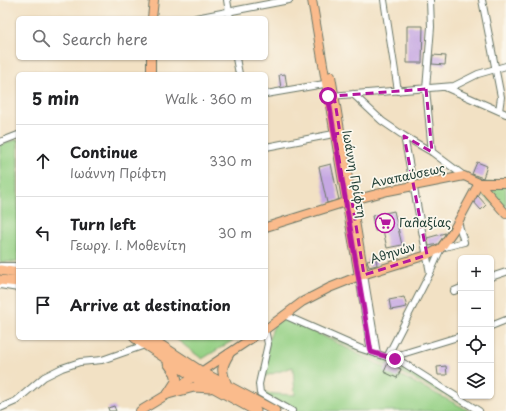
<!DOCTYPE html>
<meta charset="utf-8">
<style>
:root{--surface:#fff;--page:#f2f2f2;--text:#202124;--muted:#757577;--line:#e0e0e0}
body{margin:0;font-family:"Playpen Sans",sans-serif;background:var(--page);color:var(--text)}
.controls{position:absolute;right:12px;bottom:12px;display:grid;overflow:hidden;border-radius:6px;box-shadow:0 1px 3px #0004}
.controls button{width:36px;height:36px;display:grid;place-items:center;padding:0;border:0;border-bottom:1px solid var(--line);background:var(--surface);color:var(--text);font:20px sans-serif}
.stop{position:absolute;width:12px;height:12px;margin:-9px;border:3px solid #b5179e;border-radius:50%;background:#fff}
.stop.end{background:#b5179e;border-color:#fff;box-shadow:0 1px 4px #0008}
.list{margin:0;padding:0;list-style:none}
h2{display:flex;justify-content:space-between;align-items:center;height:52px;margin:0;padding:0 16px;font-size:17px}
h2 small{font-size:13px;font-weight:400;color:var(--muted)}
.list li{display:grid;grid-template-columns:26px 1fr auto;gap:12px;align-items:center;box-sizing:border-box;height:72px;padding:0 16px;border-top:1px solid var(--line)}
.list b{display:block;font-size:15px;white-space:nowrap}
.list p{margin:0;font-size:13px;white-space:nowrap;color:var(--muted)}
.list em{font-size:13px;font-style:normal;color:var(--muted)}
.icon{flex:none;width:22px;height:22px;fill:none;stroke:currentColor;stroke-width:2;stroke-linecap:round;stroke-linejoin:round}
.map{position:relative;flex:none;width:506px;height:411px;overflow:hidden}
.search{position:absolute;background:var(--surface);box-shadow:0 1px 3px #0004;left:16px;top:16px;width:252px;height:44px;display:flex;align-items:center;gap:10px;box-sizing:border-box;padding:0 14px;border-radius:6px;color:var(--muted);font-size:15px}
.panel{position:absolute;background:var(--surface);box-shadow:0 1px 3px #0004;left:16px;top:72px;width:252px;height:268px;border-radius:6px}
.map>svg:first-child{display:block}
.green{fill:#94d084;stroke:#5a865c}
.building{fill:#c6a8e2}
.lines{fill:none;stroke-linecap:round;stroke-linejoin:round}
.minor-casing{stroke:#697666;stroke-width:8}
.major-casing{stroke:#697666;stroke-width:10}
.highway-casing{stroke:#697666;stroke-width:11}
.minor{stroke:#fff;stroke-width:6}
.major{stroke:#fabb8c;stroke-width:8}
.highway{stroke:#fabb8c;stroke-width:9}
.route{stroke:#b5179e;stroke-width:5}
.marked{fill:none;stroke:#b5179e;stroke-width:3;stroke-dasharray:8 5;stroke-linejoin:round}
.labels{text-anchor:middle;stroke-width:3.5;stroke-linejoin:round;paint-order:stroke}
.street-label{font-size:12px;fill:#1f3d34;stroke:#fbf7ec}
.poi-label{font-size:12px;fill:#1f3d34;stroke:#fbf7ec;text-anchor:start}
</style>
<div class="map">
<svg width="506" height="411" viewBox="0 0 506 411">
<rect width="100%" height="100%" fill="#fbf7ec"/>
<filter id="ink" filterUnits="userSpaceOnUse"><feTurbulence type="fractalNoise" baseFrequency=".025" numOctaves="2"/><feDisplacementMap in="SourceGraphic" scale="8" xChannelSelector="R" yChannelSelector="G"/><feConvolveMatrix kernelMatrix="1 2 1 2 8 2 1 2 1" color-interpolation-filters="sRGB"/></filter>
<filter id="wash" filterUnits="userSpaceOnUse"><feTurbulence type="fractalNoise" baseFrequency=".012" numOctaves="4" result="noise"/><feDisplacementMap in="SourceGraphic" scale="16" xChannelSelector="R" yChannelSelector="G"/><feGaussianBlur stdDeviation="0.9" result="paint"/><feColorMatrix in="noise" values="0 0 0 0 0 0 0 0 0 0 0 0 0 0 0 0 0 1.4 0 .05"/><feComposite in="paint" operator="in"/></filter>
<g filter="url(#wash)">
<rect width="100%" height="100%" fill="#f2e1c4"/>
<path class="green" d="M18,139V262H0V145Z
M482,183H506V206L504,212L481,194Z
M278,313L470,411H294L260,393L295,395L293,367L262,377L268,342Z
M322,333L395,359L477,411Z
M175,338H237L202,359Z"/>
<g id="blocks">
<path class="building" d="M407,26H423L422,63H407Z
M433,55L446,56L445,65L432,64Z
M285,74L287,87L281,88L279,75Z
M477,162L487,166L483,178L472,174Z
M331,164L339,200L327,203L319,167Z
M478,196L486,205L481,210L473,201Z
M394,211L402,245L387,248L383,230L375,231L372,216Z
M445,233V235L438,244L429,246L427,238Z
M376,258L377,265L369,267L367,260Z
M404,297L407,307L391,310L389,300Z
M388,363L401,369L397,378L384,372Z
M446,366L447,375H438L437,367Z
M114,406L116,411H109L108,408Z"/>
</g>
</g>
<g filter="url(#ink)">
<use href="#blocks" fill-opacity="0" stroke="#697666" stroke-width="1"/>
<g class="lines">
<defs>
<path id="minor" d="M227,0L230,18
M384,0L398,91
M430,0L431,27L426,89L432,152
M482,0L501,97L499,111
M196,18L289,0
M236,58L239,74
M445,87L506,114
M266,94L330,83
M353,94L382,121L404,136L432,152L464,176
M330,96L454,86L478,74L506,66
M404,136L430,273
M0,142L18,135
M266,147L339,133
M0,266H18
M364,275L377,354
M359,276L371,352
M491,277L506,272
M0,285L18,288
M454,291L461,288
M284,315L359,348L402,362L479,411
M491,326L506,320
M266,334L268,344L259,384L260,393L292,411
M387,357L430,273L441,248L464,242L458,222
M395,359L402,354L461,336
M0,408L16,401L44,377L62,368L80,362L102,360L145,345"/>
<path id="major" d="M312,0L359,276
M152,18L154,0
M151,58V74
M331,76L364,275
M479,183H506
M266,227L346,202L388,191L464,176L479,183L506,214
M266,329L302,302L329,288L359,276L427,255L441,248L453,231L479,183
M140,411L168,394L252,338"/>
<path id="highway" d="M0,270L18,273
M0,280L18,282
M135,338L194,377L256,411
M150,338L202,372L275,411
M168,363L175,373L177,380L168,394
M227,385C221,371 221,367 229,354
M168,394L194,387L210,388"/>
</defs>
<use href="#minor" class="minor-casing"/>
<use href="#major" class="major-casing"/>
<use href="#highway" class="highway-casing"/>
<use href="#minor" class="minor"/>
<use href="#major" class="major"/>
<use href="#highway" class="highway"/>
</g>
</g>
<g class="lines" filter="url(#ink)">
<path class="route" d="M328,96L371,352L395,359"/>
</g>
<path class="marked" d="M426,89L432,152L404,136L427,255L364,275L352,201L346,202L335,134L340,133L334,96Z"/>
<defs>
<symbol id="supermarket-ring" viewBox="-11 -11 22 22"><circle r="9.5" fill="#fbf7ec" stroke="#b5179e" stroke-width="1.5"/><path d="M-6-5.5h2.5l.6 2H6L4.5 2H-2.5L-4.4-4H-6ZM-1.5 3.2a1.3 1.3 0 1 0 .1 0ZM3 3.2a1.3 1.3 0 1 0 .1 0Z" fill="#b5179e"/></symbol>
</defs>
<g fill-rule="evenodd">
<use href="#supermarket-ring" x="374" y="212" width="22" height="22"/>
</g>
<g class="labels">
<g class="street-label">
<text transform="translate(354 174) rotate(80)" y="4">Ιωάννη Πρίφτη</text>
<text transform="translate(408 176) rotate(-12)" y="4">Αναπαύσεως</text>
<text transform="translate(393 253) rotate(-17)" y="4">Αθηνών</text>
</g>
<g class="poi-label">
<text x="399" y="227">Γαλαξίας</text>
</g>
</g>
</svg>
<div class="controls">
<button>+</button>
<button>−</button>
<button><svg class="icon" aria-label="locate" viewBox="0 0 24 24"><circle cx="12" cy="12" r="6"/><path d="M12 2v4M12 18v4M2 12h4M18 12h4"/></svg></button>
<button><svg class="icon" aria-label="layers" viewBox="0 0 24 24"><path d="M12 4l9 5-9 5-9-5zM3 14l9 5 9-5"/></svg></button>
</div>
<div class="stop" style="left:328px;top:96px"></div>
<div class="stop end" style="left:395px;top:359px"></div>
<div class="search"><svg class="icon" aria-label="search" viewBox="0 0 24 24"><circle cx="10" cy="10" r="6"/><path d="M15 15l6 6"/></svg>Search here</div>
<section class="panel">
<h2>5 min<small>Walk · 360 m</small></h2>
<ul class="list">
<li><svg class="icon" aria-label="ahead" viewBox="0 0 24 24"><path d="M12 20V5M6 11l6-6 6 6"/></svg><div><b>Continue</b><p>Ιωάννη Πρίφτη</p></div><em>330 m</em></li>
<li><svg class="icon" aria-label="left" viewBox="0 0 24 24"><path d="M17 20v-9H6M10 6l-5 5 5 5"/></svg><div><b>Turn left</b><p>Γεωργ. Ι. Μοθενίτη</p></div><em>30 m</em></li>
<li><svg class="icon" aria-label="arrive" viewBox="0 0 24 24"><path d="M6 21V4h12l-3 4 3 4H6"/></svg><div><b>Arrive at destination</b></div></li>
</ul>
</section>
</div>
